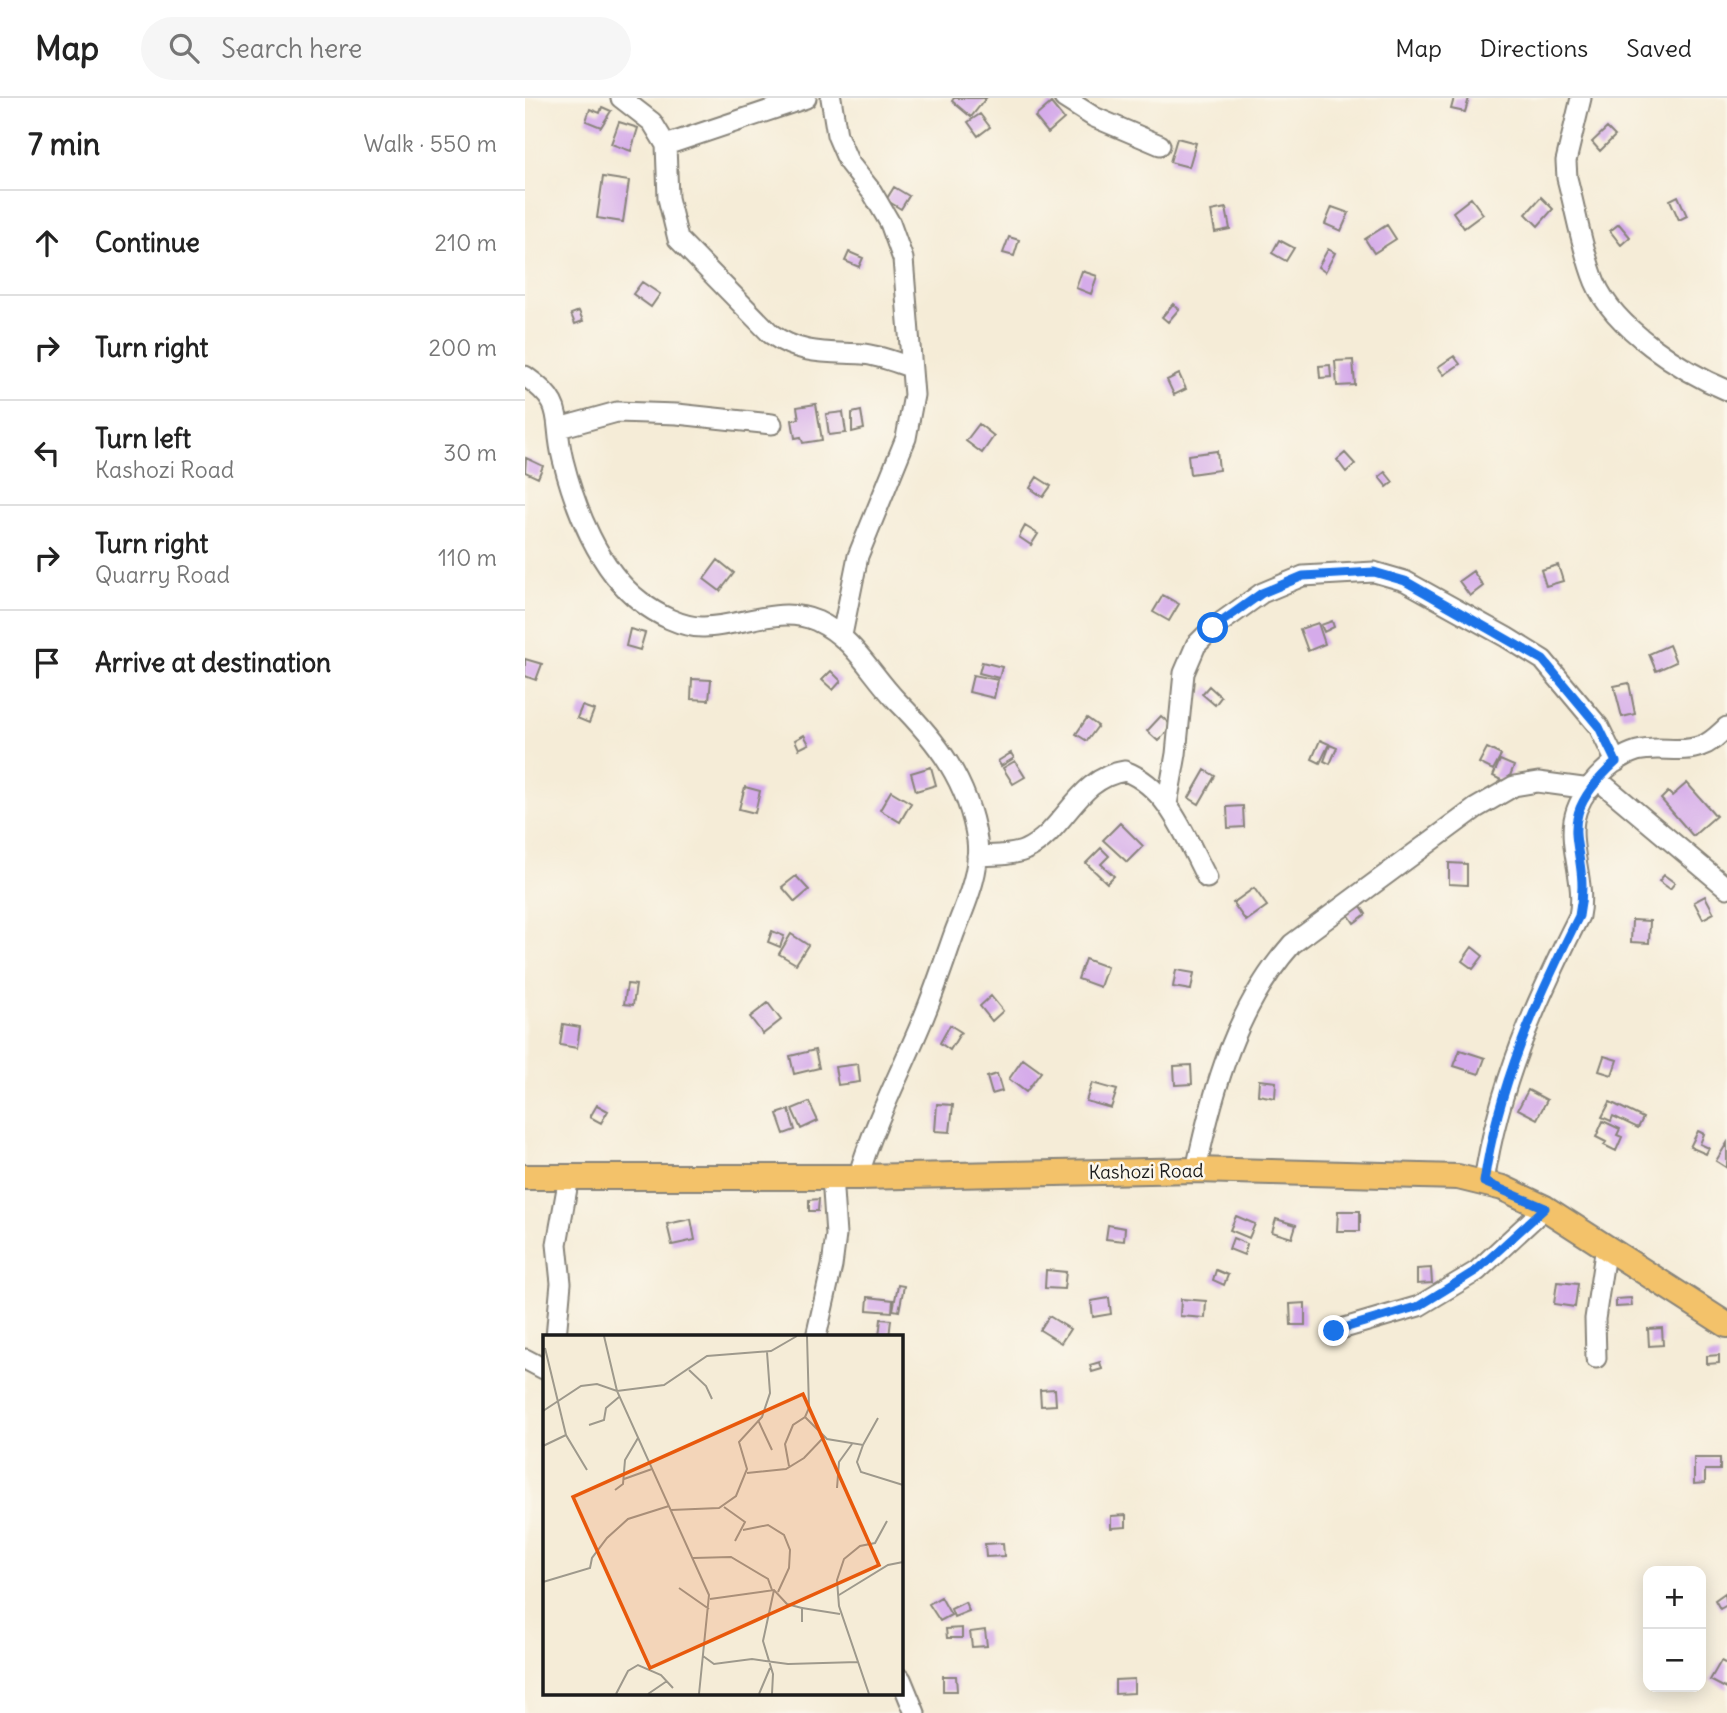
<!DOCTYPE html>
<meta charset="utf-8">
<style>
:root{--surface:#fff;--page:#f6f6f6;--text:#222;--muted:#767676;--line:#e0e0e0}
body{margin:0;font-family:Delius,sans-serif;background:var(--page);color:var(--text)}
.controls{position:absolute;right:21px;bottom:21px;display:grid;overflow:hidden;border-radius:14px;box-shadow:0 4px 18px #0003}
.controls button{width:63px;height:63px;display:grid;place-items:center;padding:0;border:0;border-bottom:2px solid var(--line);background:var(--surface);color:var(--text);font:35px sans-serif}
.stop{position:absolute;width:21px;height:21px;margin:-16px;border:5px solid #1a73e8;border-radius:50%;background:#fff}
.stop.end{background:#1a73e8;border-color:#fff;box-shadow:0 2px 7px #0008}
.list{margin:0;padding:0;list-style:none}
h2{display:flex;justify-content:space-between;align-items:center;height:91px;margin:0;padding:0 28px;font-size:30px}
h2 small{font-size:23px;font-weight:400;color:var(--muted)}
.list li{display:grid;grid-template-columns:46px 1fr auto;gap:21px;align-items:center;box-sizing:border-box;height:105px;padding:0 28px;border-top:2px solid var(--line)}
.list b{display:block;font-size:26px;white-space:nowrap}
.list p{margin:0;font-size:23px;white-space:nowrap;color:var(--muted)}
.list em{font-size:23px;font-style:normal;color:var(--muted)}
.icon{flex:none;width:38px;height:38px;fill:none;stroke:currentColor;stroke-width:2;stroke-linecap:round;stroke-linejoin:round}
.map{position:relative;flex:none;width:1202px;height:1615px;overflow:hidden}
header{display:flex;align-items:center;gap:42px;box-sizing:border-box;height:98px;padding:0 35px;background:var(--surface);border-bottom:2px solid var(--line)}
header strong{font-size:33px}
nav{display:flex;gap:38px;margin-inline-start:auto;font-size:24px}
.search{width:490px;height:63px;background:var(--page);display:flex;align-items:center;gap:18px;box-sizing:border-box;padding:0 24px;border-radius:38px;color:var(--muted);font-size:26px}
main{display:flex}
aside{flex:1;background:var(--surface)}
.map>svg:first-child{display:block}
.building{fill:#d5abea}
.lines{fill:none;stroke-linecap:round;stroke-linejoin:round}
.minor-casing{stroke:#88847a;stroke-width:23}
.major-casing{stroke:#88847a;stroke-width:28}
.minor{stroke:#fff;stroke-width:19}
.major{stroke:#f3c26a;stroke-width:24}
.route{stroke:#1a73e8;stroke-width:9}
.labels{text-anchor:middle;stroke-width:5;stroke-linejoin:round;paint-order:stroke}
.street-label{font-size:19px;fill:#1c1c1c;stroke:#fbf7ec}
.inset-road{fill:none;stroke:#9e998c;stroke-width:2}
.view{fill:#e8590c;fill-opacity:0.15;stroke:#e8590c;stroke-width:3.5}
.inset-edge{fill:none;stroke:#1c1c1c;stroke-width:3.5}
</style>
<header>
<strong>Map</strong>
<div class="search"><svg class="icon" aria-label="search" viewBox="0 0 24 24"><circle cx="10" cy="10" r="6"/><path d="M15 15l6 6"/></svg>Search here</div>
<nav><a>Map</a><a>Directions</a><a>Saved</a></nav>
</header>
<main>
<aside>
<h2>7 min<small>Walk · 550 m</small></h2>
<ul class="list">
<li><svg class="icon" aria-label="ahead" viewBox="0 0 24 24"><path d="M12 20V5M6 11l6-6 6 6"/></svg><div><b>Continue</b></div><em>210 m</em></li>
<li><svg class="icon" aria-label="right" viewBox="0 0 24 24"><path d="M7 20v-9h11M14 6l5 5-5 5"/></svg><div><b>Turn right</b></div><em>200 m</em></li>
<li><svg class="icon" aria-label="left" viewBox="0 0 24 24"><path d="M17 20v-9H6M10 6l-5 5 5 5"/></svg><div><b>Turn left</b><p>Kashozi Road</p></div><em>30 m</em></li>
<li><svg class="icon" aria-label="right" viewBox="0 0 24 24"><path d="M7 20v-9h11M14 6l5 5-5 5"/></svg><div><b>Turn right</b><p>Quarry Road</p></div><em>110 m</em></li>
<li><svg class="icon" aria-label="arrive" viewBox="0 0 24 24"><path d="M6 21V4h12l-3 4 3 4H6"/></svg><div><b>Arrive at destination</b></div></li>
</ul>
</aside>
<div class="map">
<svg width="1202" height="1615" viewBox="0 0 1202 1615">
<rect width="100%" height="100%" fill="#fbf7ec"/>
<filter id="ink" filterUnits="userSpaceOnUse"><feTurbulence type="fractalNoise" baseFrequency=".0143" numOctaves="2"/><feDisplacementMap in="SourceGraphic" scale="14" xChannelSelector="R" yChannelSelector="G"/><feConvolveMatrix kernelMatrix="1 2 1 2 8 2 1 2 1" color-interpolation-filters="sRGB"/></filter>
<filter id="wash" filterUnits="userSpaceOnUse"><feTurbulence type="fractalNoise" baseFrequency=".00686" numOctaves="4" result="noise"/><feDisplacementMap in="SourceGraphic" scale="28" xChannelSelector="R" yChannelSelector="G"/><feGaussianBlur stdDeviation="1.57" result="paint"/><feColorMatrix in="noise" values="0 0 0 0 0 0 0 0 0 0 0 0 0 0 0 0 0 1.4 0 .05"/><feComposite in="paint" operator="in"/></filter>
<g filter="url(#wash)">
<rect width="100%" height="100%" fill="#f5ecd7"/>
<g id="blocks">
<path class="building" d="M429,0H461L446,19L427,3Z
M929,0H944L940,14L926,11Z
M526,5L539,21L523,35L510,19Z
M77,9L86,13L76,29L61,23L65,11L75,15Z
M455,16L465,29L453,38L443,24Z
M94,24L113,30L106,53L86,46Z
M1082,30L1090,38L1075,53L1067,44Z
M652,40L671,45L664,69L645,64Z
M78,79L104,83L98,124L72,120Z
M369,89L384,98L376,111L361,102Z
M1153,98L1162,118L1154,122L1145,102Z
M1016,99L1028,111L1013,128L1001,116Z
M946,100L958,116L939,130L928,114Z
M807,109L824,115L816,133L800,126Z
M701,110L705,131L690,134L686,113Z
M1094,126L1105,139L1096,147L1085,133Z
M862,127L871,141L849,155L840,141Z
M484,139L494,142L489,158L478,155Z
M754,142L769,150L761,163L747,155Z
M803,151L810,155L800,174L793,169Z
M324,154L338,160L334,169L320,163Z
M557,173L572,178L566,196L551,190Z
M117,184L135,196L126,209L108,196Z
M648,206L654,211L643,224L637,219Z
M54,213L58,223L50,226L46,216Z
M929,258L935,266L919,277L913,269Z
M828,262L830,287L812,288L810,263Z
M805,267L806,279L795,280L794,268Z
M654,276L661,291L649,297L642,282Z
M291,306L297,342L278,345L276,339L270,340L267,322L274,321L272,309Z
M336,313L339,331L327,334V315Z
M318,314L321,335L304,337L301,316Z
M454,326L469,338L457,355L441,343Z
M692,353L694,372L665,376L663,357Z
M820,355L830,366L821,374L812,362Z
M1,360L18,368L13,380L0,374Z
M860,374L868,384L862,389L854,379Z
M512,379L526,388L518,399L505,390Z
M500,428L513,436L506,447L494,439Z
M193,462L209,475L195,493L179,481Z
M1033,467L1038,483L1021,488L1016,472Z
M948,473L958,488L945,498L934,483Z
M638,497L654,506L644,523L628,514Z
M807,523L809,529L799,534L796,527Z
M793,525L800,546L783,553L775,531Z
M105,531L120,535L115,552L101,548Z
M1144,547L1151,564L1131,573L1124,556Z
M0,561L17,566L11,582L0,578Z
M457,564L477,569L474,580L454,575Z
M306,573L316,583L308,592L297,582Z
M448,577L473,582L469,600L444,594Z
M167,581L186,582L184,602L166,601Z
M1104,585L1110,616L1097,619L1089,588Z
M684,588L696,599L690,607L677,596Z
M57,608L69,612L64,625L52,620Z
M636,618L647,628L633,643L622,633Z
M562,620L573,628L562,643L551,636Z
M279,637L284,646L274,651L270,642Z
M795,642L804,646L795,665L787,661Z
M805,647L812,650L805,666L799,663Z
M962,650L976,657L968,672L954,665Z
M486,655L489,660L476,668L473,663Z
M975,662L989,668L982,685L968,678Z
M490,663L500,679L488,686L478,670Z
M406,669L411,687L391,693L386,675Z
M680,672L690,678L674,706L664,700Z
M1162,685L1191,718L1168,738L1136,701L1143,694L1147,698Z
M220,689L235,693L230,715L214,711Z
M366,693L386,705L375,724L355,712Z
M718,708L719,729L703,730L702,709Z
M595,725L618,748L602,764L578,742Z
M576,750L584,758L576,766L589,778L582,785L561,765Z
M924,765L942,766V787L924,786Z
M1139,777L1150,785L1145,791L1134,783Z
M271,778L284,792L270,804L257,789Z
M729,790L742,808L721,823L708,805Z
M1180,798L1189,815L1178,821L1169,804Z
M834,805L841,816L829,825L821,813Z
M1107,822L1125,823L1124,845L1106,844Z
M247,833L259,838L255,849L243,844Z
M266,836L283,847L271,866L254,856Z
M947,849L958,858L948,871L937,863Z
M560,861L582,869L575,889L553,881Z
M651,872L669,875L666,892L648,889Z
M102,886L111,887L108,907L99,906Z
M466,898L478,913L467,923L455,908Z
M243,905L256,922L238,936L225,919Z
M38,926L55,929L52,950L35,947Z
M425,927L436,934L425,952L415,945Z
M290,952L294,970L269,976L265,958Z
M935,952L960,960L954,976L929,968Z
M1079,958L1092,962L1087,977L1074,973Z
M498,961L516,974L501,994L484,981Z
M333,966L335,984L313,987L310,969Z
M666,967L667,986L650,987L649,968Z
M472,976L477,993L467,996L462,979Z
M734,982L751,984L750,1000L733,997Z
M567,985L592,992L586,1010L561,1003Z
M1003,992L1022,1002L1012,1021L993,1011Z
M284,1004L293,1023L276,1031L267,1011Z
M1085,1004L1118,1020L1113,1030L1088,1018L1086,1023L1077,1019Z
M412,1006L428,1007L425,1034L410,1033Z
M72,1007L83,1013L76,1025L65,1019Z
M264,1012L270,1032L259,1036L252,1016Z
M1078,1023L1095,1031L1092,1037L1097,1039L1091,1053L1079,1047L1081,1044L1071,1039Z
M1173,1033L1179,1036L1175,1046L1184,1050L1181,1056L1165,1049Z
M1202,1045V1070L1191,1063Z
M294,1101L293,1113H284V1102Z
M813,1113H835V1133H812Z
M711,1118L730,1126L724,1140L705,1132Z
M166,1121L170,1142L147,1147L142,1126Z
M751,1121L771,1127L767,1140L747,1134Z
M583,1127L600,1130L599,1143L581,1141Z
M708,1140L722,1146L719,1157L704,1151Z
M906,1170L907,1185L892,1186V1171Z
M521,1172L541,1174L539,1191L520,1190Z
M691,1172L703,1177L699,1187L688,1182Z
M1032,1184L1053,1186L1050,1209L1029,1206Z
M373,1187L379,1188L374,1213L368,1212Z
M343,1199L368,1202L367,1214L342,1212Z
M584,1200L586,1216L568,1219L566,1203Z
M1106,1200L1107,1208L1091,1209V1201Z
M656,1201L681,1203L680,1220L655,1218Z
M780,1205V1227H766L765,1206Z
M524,1218L545,1231L536,1245L515,1232Z
M356,1221L366,1222L364,1239H354Z
M1137,1230L1138,1247L1124,1248L1123,1231Z
M1194,1257V1265L1182,1266V1258Z
M575,1264L577,1271L567,1274L565,1267Z
M530,1291L531,1307L516,1308L515,1292Z
M1169,1360H1195V1372H1180V1385L1169,1386Z
M601,1417V1429L586,1430V1418Z
M478,1445L479,1458L461,1459L460,1446Z
M1200,1495L1202,1507L1195,1511L1190,1502Z
M416,1499L426,1517L415,1523L404,1506Z
M440,1504L444,1513L429,1519L426,1511Z
M437,1530V1540H422L421,1531Z
M460,1532L462,1548L447,1549L445,1534Z
M1196,1563L1202,1566V1591L1185,1582Z
M418,1578H431L432,1593H418Z
M609,1581V1595L590,1596V1582Z"/>
</g>
</g>
<g filter="url(#ink)">
<use href="#blocks" fill-opacity="0" stroke="#88847a" stroke-width="2"/>
<g class="lines">
<defs>
<path id="minor" d="M96,0L127,24L141,47L143,100L153,141L246,236C276,257 302,254 337,256C353,257 370,264 385,269
M306,0L312,37L324,65L347,94L365,125L378,161L389,297L381,340L333,458L317,537
M539,0L569,19L635,47
M1056,0L1041,63L1042,80C1051,114 1057,152 1070,184C1089,230 1158,274 1202,292
M141,47L281,0
M0,278C43,308 27,319 38,362C50,410 74,472 115,503C131,516 158,530 179,529C217,528 255,507 292,523C329,540 345,575 372,603C412,643 443,683 452,742C456,774 440,807 429,836C418,867 408,898 395,928C374,978 349,1026 333,1079
M34,330L92,314L152,316L247,326
M1072,681L1202,790
M642,706L651,656L659,575L671,547L688,530L737,495L778,478L849,474L880,483L981,539L1018,562L1074,629L1091,664
M452,758C467,757 486,758 500,752C541,733 551,680 600,673C644,690 661,741 682,780
M671,1072C688,991 711,909 767,846L951,710L989,688L1013,684L1065,691
M959,1084C973,988 1011,903 1054,818C1061,785 1044,752 1049,722C1054,694 1085,661 1112,653C1133,647 1156,656 1176,648C1186,645 1194,636 1202,629
M809,1233L894,1208L952,1173L1020,1110
M31,1239L36,1185L32,1146L44,1079
M291,1239L307,1168L311,1137L307,1078
M1071,1260L1070,1221L1081,1148
M0,1261L19,1271
M376,1581L390,1615"/>
<path id="major" d="M0,1079H333L671,1072L933,1079L978,1090L1020,1110L1202,1227"/>
</defs>
<use href="#minor" class="minor-casing"/>
<use href="#major" class="major-casing"/>
<use href="#minor" class="minor"/>
<use href="#major" class="major"/>
</g>
</g>
<g class="lines" filter="url(#ink)">
<path class="route" d="M688,530L737,495L778,478L849,474L880,483L1018,562L1074,629L1091,664C1019,730 1069,744 1054,818C1011,903 973,988 959,1084L1020,1110L952,1172L894,1208L809,1233"/>
</g>
<g class="labels">
<g class="street-label">
<text transform="translate(621 1073) rotate(-1)" y="7">Kashozi Road</text>
</g>
</g>
<g transform="translate(18 1237)">
<rect width="360" height="360" fill="#f5ecd7"/>
<path class="inset-road" d="M61,1L74,56L166,260L156,359M2,13L23,100L44,135M146,35L163,51L169,64M0,76L38,51L54,49L74,56L121,50L164,21L228,16L254,1M262,82L284,104L320,110L335,83M215,85L229,115M46,90L61,85L63,73L76,62M320,110L314,127L318,137L360,150M0,111L23,100M246,131L242,109L250,90L262,82L266,73L264,1M204,138L243,134L261,123L281,102M81,144L109,134M294,153L296,127L309,109M72,155L80,149L82,125L95,103M181,172L202,187L192,206M128,175L176,173L193,161L204,134L196,107L219,82L227,58L224,17M200,195L225,190L241,200L247,215L246,233L235,257M150,223L188,222L225,244L229,255M0,247L47,233L49,223L64,203L85,184L126,171M136,253L166,274M296,260L345,230L360,227M167,264L231,255L244,269L259,273V287M259,273L297,279M160,321L171,329L209,324L245,329L315,327M73,359L85,336L95,330L118,340L130,353M105,359L124,346M216,359L227,333M229,359L230,339L220,306L231,255M326,359L296,271L294,245L301,224L317,211L332,208L344,186"/>
<path class="view" d="M260,59L336,230L107,333L30,162Z"/>
<rect width="360" height="360" class="inset-edge"/>
</g>
</svg>
<div class="controls">
<button>+</button>
<button>−</button>
</div>
<div class="stop" style="left:688px;top:530px"></div>
<div class="stop end" style="left:809px;top:1233px"></div>
</div>
</main>
